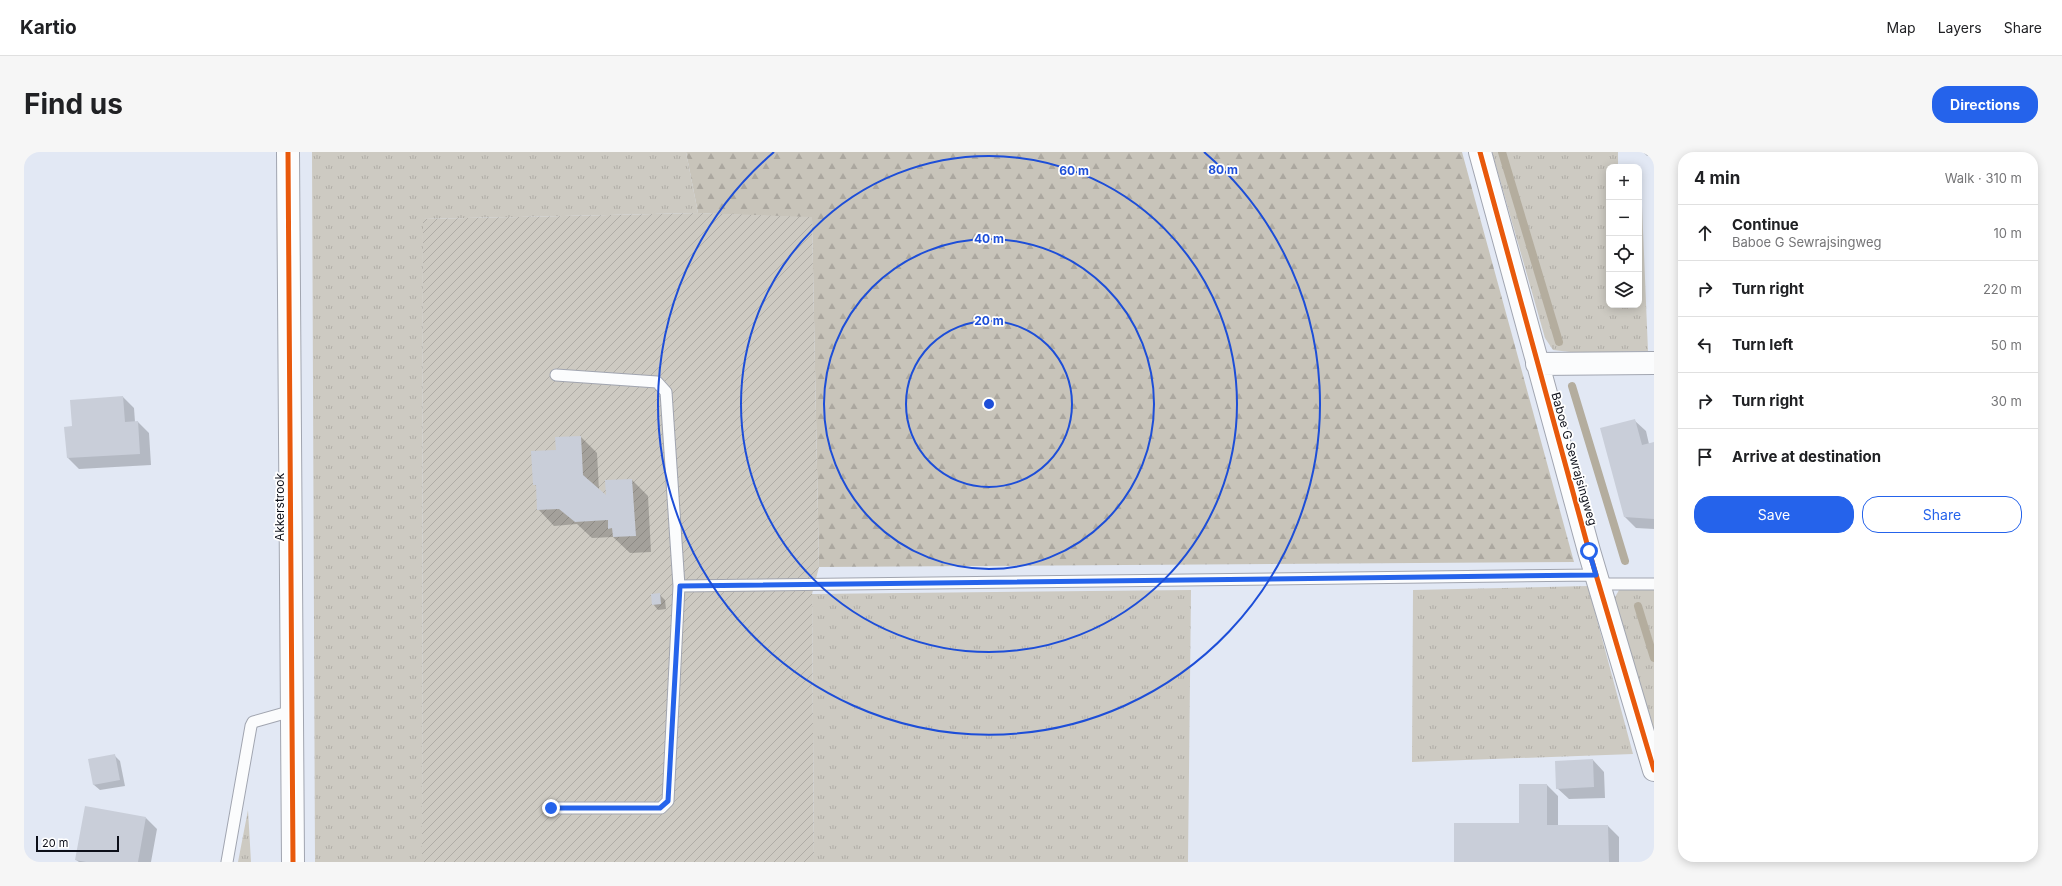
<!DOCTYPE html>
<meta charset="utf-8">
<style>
:root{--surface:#fff;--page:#f6f6f6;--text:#202124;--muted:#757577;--line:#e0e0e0;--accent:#2563eb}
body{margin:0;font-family:Inter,sans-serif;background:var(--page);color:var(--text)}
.controls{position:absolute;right:12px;top:12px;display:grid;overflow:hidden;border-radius:8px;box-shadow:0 2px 10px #0003}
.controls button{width:36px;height:36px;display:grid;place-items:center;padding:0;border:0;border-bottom:1px solid var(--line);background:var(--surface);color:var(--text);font:20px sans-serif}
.scale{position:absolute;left:12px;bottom:10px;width:83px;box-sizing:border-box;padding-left:4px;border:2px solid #0c0f19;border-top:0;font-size:11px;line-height:14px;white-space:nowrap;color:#0c0f19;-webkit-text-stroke:3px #fff;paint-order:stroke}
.stop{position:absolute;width:12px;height:12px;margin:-9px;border:3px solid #2563eb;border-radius:50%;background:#fff}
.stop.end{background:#2563eb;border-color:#fff;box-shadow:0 1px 4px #0008}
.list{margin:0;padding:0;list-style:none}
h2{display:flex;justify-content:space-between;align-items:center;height:52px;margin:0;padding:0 16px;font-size:17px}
h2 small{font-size:13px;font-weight:400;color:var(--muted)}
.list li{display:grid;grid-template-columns:26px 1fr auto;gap:12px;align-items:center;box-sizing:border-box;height:56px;padding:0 16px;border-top:1px solid var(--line)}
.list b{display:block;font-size:15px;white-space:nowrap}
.list p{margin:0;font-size:13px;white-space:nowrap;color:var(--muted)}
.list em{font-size:13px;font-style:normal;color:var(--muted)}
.actions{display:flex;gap:8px;padding:12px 16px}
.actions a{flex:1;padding:9px 0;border:1px solid var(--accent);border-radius:16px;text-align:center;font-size:14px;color:var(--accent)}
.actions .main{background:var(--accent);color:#fff}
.icon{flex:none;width:22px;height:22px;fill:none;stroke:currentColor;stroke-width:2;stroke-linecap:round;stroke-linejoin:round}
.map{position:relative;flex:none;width:1630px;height:710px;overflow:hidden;border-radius:16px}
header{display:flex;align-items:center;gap:24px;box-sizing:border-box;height:56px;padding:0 20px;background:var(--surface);border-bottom:1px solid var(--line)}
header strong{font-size:19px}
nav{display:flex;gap:22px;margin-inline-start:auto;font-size:14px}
.intro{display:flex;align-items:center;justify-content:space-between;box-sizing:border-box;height:96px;padding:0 24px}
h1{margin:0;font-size:28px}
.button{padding:10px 18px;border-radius:16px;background:var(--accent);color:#fff;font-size:14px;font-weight:700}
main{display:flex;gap:24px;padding:0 24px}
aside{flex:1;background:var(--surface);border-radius:16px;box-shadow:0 2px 10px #0003}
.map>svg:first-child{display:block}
.grass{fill:url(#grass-tufts)}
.forest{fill:url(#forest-firs)}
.garden{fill:url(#garden-furrows)}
.shadow{fill:#0003}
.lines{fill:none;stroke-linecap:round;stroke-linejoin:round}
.stream{stroke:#b4ad9e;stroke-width:8}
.building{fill:#c9ced9}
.service-casing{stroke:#a1a5b0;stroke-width:13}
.minor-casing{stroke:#a1a5b0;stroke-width:24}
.tertiary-casing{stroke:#a1a5b0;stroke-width:24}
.service{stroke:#fbfcfd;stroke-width:11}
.minor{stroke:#fbfcfd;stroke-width:22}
.tertiary{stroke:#fbfcfd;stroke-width:22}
.cycleway-casing{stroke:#fff;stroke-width:8}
.cycleway{stroke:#e8590c;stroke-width:5}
.route{stroke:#2563eb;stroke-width:5}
.ring{fill:none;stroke:#1d4ed8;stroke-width:2}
.labels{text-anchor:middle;stroke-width:3.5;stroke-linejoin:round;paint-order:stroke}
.street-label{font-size:12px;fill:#0c0f19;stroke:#fff}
.centre{fill:#1d4ed8;stroke:#fff;stroke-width:2}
.ring-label{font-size:12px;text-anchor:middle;font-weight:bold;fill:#1d4ed8;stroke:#fff;stroke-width:3.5;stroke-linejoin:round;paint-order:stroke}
</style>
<header>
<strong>Kartio</strong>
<nav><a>Map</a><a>Layers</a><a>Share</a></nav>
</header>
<div class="intro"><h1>Find us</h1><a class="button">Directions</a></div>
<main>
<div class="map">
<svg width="1630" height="710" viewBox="0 0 1630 710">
<defs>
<pattern id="grass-tufts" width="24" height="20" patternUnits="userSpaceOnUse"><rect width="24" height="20" fill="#cdcac2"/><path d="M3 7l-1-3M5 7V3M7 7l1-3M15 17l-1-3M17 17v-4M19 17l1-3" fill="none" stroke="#afaca6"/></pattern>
<pattern id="forest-firs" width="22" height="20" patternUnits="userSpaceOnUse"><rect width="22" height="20" fill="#c8c4ba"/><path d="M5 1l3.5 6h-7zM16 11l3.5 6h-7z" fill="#aba79f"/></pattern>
<pattern id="garden-furrows" width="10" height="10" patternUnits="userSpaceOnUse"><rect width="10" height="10" fill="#cdcac2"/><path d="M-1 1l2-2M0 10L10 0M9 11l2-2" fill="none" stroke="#afaca6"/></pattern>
</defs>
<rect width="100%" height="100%" fill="#e2e8f4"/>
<path class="grass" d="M288,0H662L674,61L399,67L398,710H291Z
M1468,0H1594V15H1585V153H1615V30L1617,29L1624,199L1555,201L1529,198L1521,186Z
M1564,434L1609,602L1388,610L1389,438Z
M1167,438L1164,710H790L788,442Z
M1595,438H1630V589L1590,447Z
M224,658L227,710H214Z"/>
<path class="forest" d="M662,0H1438L1550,410L795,415L788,66L674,61Z"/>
<path class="garden" d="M674,61L788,65L795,415L788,442L790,710H398L399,67Z"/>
<path class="shadow" d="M1619,0H1630V4H1623Z
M99,245L110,256L111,270H114L125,281L127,313L55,317L44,306L49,275Z
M1610,268L1622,279L1625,292L1630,291V377L1612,376L1600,364Z
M557,285L573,301L575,339L583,346L608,328L624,344L627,400L606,401L589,385L568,386L553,372L530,374L514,357L513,335L510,332L533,299Z
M635,442L641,448L642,457L634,458L629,452Z
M90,603L96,609L101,634L76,638L70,633L65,608Z
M1569,608L1580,620L1581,646L1545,647L1533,636Z
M1523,633L1534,644V674H1584L1595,685V710H1431L1496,672Z
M122,666L133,677L127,710H55L52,708Z"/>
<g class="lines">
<path class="stream" d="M1478,0L1535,190
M1548,234L1601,409
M1614,454L1630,506"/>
</g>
<path class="building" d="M99,244L101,270L114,269L116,302L43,306L40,275L48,274L46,248Z
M1611,267L1618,293L1630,290V367L1600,365L1576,276Z
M557,284L559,323L582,343L581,328L608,327L612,384L589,385L588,376L584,377V368L551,370L535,357L513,358L512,333H509L507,299L532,298L531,285Z
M636,441L637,452L628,453L627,442Z
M91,602L96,628L69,633L64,607Z
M1569,607L1570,635L1532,637L1531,609Z
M1495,632H1523V673H1584L1585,710H1430V671H1495Z
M61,654L122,665L114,710H62L51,708Z"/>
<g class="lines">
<defs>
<path id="service" d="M1575,432H1630
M655,434L1572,423
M527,656H637L644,649L655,434L642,240L633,230L532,223
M203,710L227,574L229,570L268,559"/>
<path id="minor" d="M1456,0L1565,399L1630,618
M1513,212L1630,211"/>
<path id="tertiary" d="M264,0L269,710"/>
</defs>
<use href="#service" class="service-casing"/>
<use href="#minor" class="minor-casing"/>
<use href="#tertiary" class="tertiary-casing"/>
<use href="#service" class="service"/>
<use href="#minor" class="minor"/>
<use href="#tertiary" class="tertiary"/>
<defs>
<path id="cycleway" d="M264,0L269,710
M1456,0L1565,399L1630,618"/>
</defs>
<use href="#cycleway" class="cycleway-casing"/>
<use href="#cycleway" class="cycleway"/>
</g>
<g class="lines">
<path class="route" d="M527,656H636L644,649L656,434L1572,423L1565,399"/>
</g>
<g class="ring">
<circle cx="965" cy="252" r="83"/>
<circle cx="965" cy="252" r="165"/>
<circle cx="965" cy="252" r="248"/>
<path d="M1180 0A331 331 0 1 1 750 0"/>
</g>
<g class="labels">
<g class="street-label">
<text transform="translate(1550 307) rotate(74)" y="4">Baboe G Sewrajsingweg</text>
<text transform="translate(256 355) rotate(-90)" y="4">Akkerstrook</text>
</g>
</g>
<circle cx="965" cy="252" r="6" class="centre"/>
<g class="ring-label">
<text x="1199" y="22">80 m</text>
<text x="1050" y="23">60 m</text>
<text x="965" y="91">40 m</text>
<text x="965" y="173">20 m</text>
</g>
</svg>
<div class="controls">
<button>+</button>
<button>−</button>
<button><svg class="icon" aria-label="locate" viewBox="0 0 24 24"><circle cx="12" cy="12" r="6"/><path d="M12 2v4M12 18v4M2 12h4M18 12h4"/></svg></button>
<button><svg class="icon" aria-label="layers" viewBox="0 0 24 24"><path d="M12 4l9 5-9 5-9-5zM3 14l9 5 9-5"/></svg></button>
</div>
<div class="scale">20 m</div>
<div class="stop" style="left:1565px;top:399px"></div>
<div class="stop end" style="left:527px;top:656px"></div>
</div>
<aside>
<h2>4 min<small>Walk · 310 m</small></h2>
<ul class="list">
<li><svg class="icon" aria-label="ahead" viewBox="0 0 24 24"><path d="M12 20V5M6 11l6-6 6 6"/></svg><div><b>Continue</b><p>Baboe G Sewrajsingweg</p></div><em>10 m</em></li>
<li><svg class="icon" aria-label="right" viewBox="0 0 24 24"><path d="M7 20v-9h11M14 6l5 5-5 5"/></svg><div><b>Turn right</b></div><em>220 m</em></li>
<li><svg class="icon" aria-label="left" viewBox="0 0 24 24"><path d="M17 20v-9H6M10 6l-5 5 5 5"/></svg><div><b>Turn left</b></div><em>50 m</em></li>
<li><svg class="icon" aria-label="right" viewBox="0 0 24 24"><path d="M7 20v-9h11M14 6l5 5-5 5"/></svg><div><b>Turn right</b></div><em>30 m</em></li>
<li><svg class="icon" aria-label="arrive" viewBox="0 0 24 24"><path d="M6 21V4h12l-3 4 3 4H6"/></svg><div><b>Arrive at destination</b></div></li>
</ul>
<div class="actions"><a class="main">Save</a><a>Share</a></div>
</aside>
</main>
